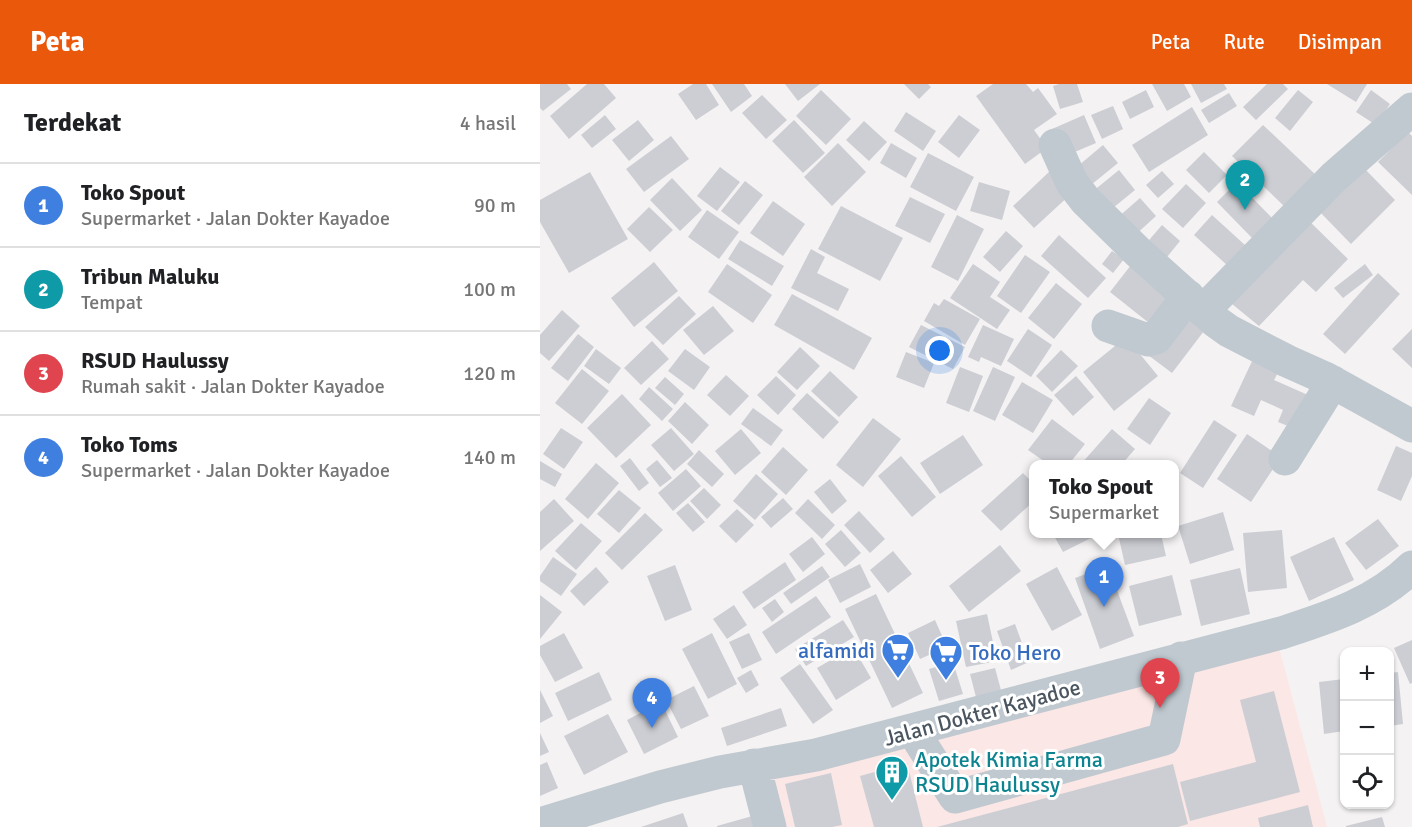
<!DOCTYPE html>
<html lang="id">
<meta charset="utf-8">
<style>
:root{--surface:#fff;--page:#f2f2f2;--text:#202124;--muted:#757577;--line:#e0e0e0;--accent:#ea580c}
body{margin:0;font-family:Signika,sans-serif;background:var(--page);color:var(--text)}
.controls{position:absolute;right:18px;bottom:18px;display:grid;overflow:hidden;border-radius:12px;box-shadow:0 2px 4px #0004}
.controls button{width:54px;height:54px;display:grid;place-items:center;padding:0;border:0;border-bottom:2px solid var(--line);background:var(--surface);color:var(--text);font:30px sans-serif}
.you{position:absolute;left:400px;top:267px;width:21px;height:21px;margin:-15px;border:4px solid #fff;border-radius:50%;background:#1a73e8;box-shadow:0 0 0 9px #1a73e833}
.badge{display:grid;place-items:center;width:39px;height:39px;border-radius:50%;background:var(--accent);color:#fff;font-size:20px;font-weight:700}
.pin{position:absolute;translate:-50% -50px;filter:drop-shadow(0 2px 3px #0008)}
.pin::after{content:'';position:absolute;top:32px;width:21px;height:18px;background:inherit;clip-path:polygon(0 0,100% 0,50% 100%)}
.popup{position:absolute;left:489px;top:376px;width:150px;height:78px;box-sizing:border-box;display:grid;place-content:center;border-radius:12px;background:var(--surface);filter:drop-shadow(0 2px 4px #0005);font-size:20px;white-space:nowrap;color:var(--muted)}
.popup b{font-size:22px;color:var(--text)}
.popup::after{content:'';position:absolute;left:50%;top:100%;margin-left:-12px;border:12px solid transparent;border-top-color:var(--surface)}
.list{margin:0;padding:0;list-style:none}
h2{display:flex;justify-content:space-between;align-items:center;height:78px;margin:0;padding:0 24px;font-size:26px}
h2 small{font-size:20px;font-weight:400;color:var(--muted)}
.list li{display:grid;grid-template-columns:39px 1fr auto;gap:18px;align-items:center;box-sizing:border-box;height:84px;padding:0 24px;border-top:2px solid var(--line)}
.list b{display:block;font-size:22px;white-space:nowrap}
.list p{margin:0;font-size:20px;white-space:nowrap;color:var(--muted)}
.list em{font-size:20px;font-style:normal;color:var(--muted)}
.icon{flex:none;width:33px;height:33px;fill:none;stroke:currentColor;stroke-width:2;stroke-linecap:round;stroke-linejoin:round}
.map{position:relative;flex:none;width:872px;height:743px;overflow:hidden}
header{display:flex;align-items:center;gap:36px;box-sizing:border-box;height:84px;padding:0 30px;background:var(--accent);color:#fff}
header strong{font-size:28px}
nav{display:flex;gap:33px;margin-inline-start:auto;font-size:21px}
main{display:flex}
aside{flex:1;background:var(--surface)}
.map>svg:first-child{display:block}
.medical{fill:#fbe7e5}
.building{fill:#ccced4}
.lines{fill:none;stroke-linecap:round;stroke-linejoin:round}
.minor{stroke:#c0c9d0;stroke-width:33}
.labels{text-anchor:middle;stroke-width:6;stroke-linejoin:round;paint-order:stroke}
.shop-label{font-size:22px;fill:#366cbe;stroke:#fff;text-anchor:end}
.street-label{font-size:22px;fill:#4a555f;stroke:#fff}
.culture-label{font-size:22px;fill:#0d838f;stroke:#fff;text-anchor:start}
</style>
<header>
<strong>Peta</strong>
<nav><a>Peta</a><a>Rute</a><a>Disimpan</a></nav>
</header>
<main>
<aside>
<h2>Terdekat<small>4 hasil</small></h2>
<ul class="list">
<li><span class="badge" style="background:#3f7fe0">1</span><div><b>Toko Spout</b><p>Supermarket · Jalan Dokter Kayadoe</p></div><em>90 m</em></li>
<li><span class="badge" style="background:#0f9aa8">2</span><div><b>Tribun Maluku</b><p>Tempat</p></div><em>100 m</em></li>
<li><span class="badge" style="background:#e0444e">3</span><div><b>RSUD Haulussy</b><p>Rumah sakit · Jalan Dokter Kayadoe</p></div><em>120 m</em></li>
<li><span class="badge" style="background:#3f7fe0">4</span><div><b>Toko Toms</b><p>Supermarket · Jalan Dokter Kayadoe</p></div><em>140 m</em></li>
</ul>
</aside>
<div class="map">
<svg width="872" height="743" viewBox="0 0 872 743">
<rect width="100%" height="100%" fill="#f4f2f2"/>
<path class="medical" d="M738,560L787,743H243L232,689Z"/>
<path class="building" d="M0,0H27L31,5L3,27L0,24Z
M47,0H64L76,14L29,55L10,32Z
M153,0H166L179,21L156,36L138,10Z
M172,0H204L212,12L191,28Z
M245,0H280L258,17Z
M364,0H388L391,3L379,15Z
M453,0H486L493,8L498,4L517,30L494,46L507,64L485,80L436,12Z
M519,0H537L543,18L520,25L513,2Z
M612,0H644L651,13L627,27Z
M651,0H684L687,5L661,19Z
M727,0H743L748,5L716,36L703,23Z
M787,0H827L816,18Z
M281,6L311,35L286,61L256,32Z
M606,6L614,23L590,35L582,18Z
M758,6L773,18L750,47L735,34Z
M831,6L850,20L836,41L816,28Z
M689,9L697,22L669,39L661,26Z
M222,11L247,36L226,55L202,29Z
M573,22L583,45L562,55L551,31Z
M652,23L668,51L609,88L592,61Z
M366,28L396,47L383,67L354,47Z
M65,31L76,45L52,64L41,51Z
M419,31L440,46L419,74L398,58Z
M544,31L556,59L523,73L512,45Z
M98,36L114,56L89,77L72,56Z
M254,36L285,69L263,89L232,57Z
M324,37L347,58L329,77L306,56Z
M723,41L777,92L746,124L692,72Z
M868,48L872,52V111L838,78Z
M131,52L149,75L104,108L86,85Z
M298,59L326,88L292,122L264,93Z
M351,59L377,74L366,94L340,79Z
M563,61L578,79L546,105L532,87Z
M664,68L687,91L669,109L646,86Z
M388,69L434,93L416,127L370,103Z
M180,83L200,98L177,127L157,112Z
M823,83L855,116L811,160L778,126Z
M579,86L595,106L568,128L552,108Z
M510,87L531,110L494,144L473,122Z
M622,87L634,100L618,114L606,101Z
M50,88L88,155L29,189L0,138V116Z
M132,94L162,126L140,147L110,116Z
M205,97L223,111L199,141L181,127Z
M439,98L470,107L462,136L430,127Z
M697,98L732,134L712,154L677,118Z
M646,100L666,119L643,144L622,125Z
M370,113L405,130L390,159L355,142Z
M600,114L616,132L593,153L576,135Z
M233,117L265,140L243,172L210,149Z
M301,122L363,154L340,197L278,165Z
M109,123L133,146L110,168L87,145Z
M167,126L199,148L179,175L148,153Z
M762,130L808,175L776,208L763,196L719,242L686,215Z
M417,131L444,145L418,197L391,183Z
M672,131L706,162L688,182L654,151Z
M622,141L640,157L623,178L604,162Z
M466,147L483,162L460,188L443,173Z
M519,151L566,194L548,214L501,172Z
M200,156L244,182L232,202L188,175Z
M271,165L285,173L277,189L309,205L298,227L251,204Z
M572,167L584,175L573,189L562,180Z
M485,171L510,188L481,229L457,212Z
M114,178L138,207L94,243L71,214Z
M187,180L232,211L213,239L168,208Z
M433,180L460,198L450,213L470,226L457,245L410,214Z
M825,180L833,191L803,214L794,204Z
M591,181L630,213L609,239L570,208Z
M838,189L860,210L805,270L783,250Z
M516,199L542,220L514,255L488,234Z
M252,210L332,254L314,286L234,241Z
M139,212L156,230L123,261L105,243Z
M404,215L440,235L425,261L384,237L394,219L399,222Z
M648,218L664,247L632,289L608,271Z
M173,222L194,247L164,271L143,246Z
M22,226L40,242L9,277L0,269V251Z
M381,241L425,263L413,285L369,263Z
M443,241L474,255L461,282L441,273L439,278L428,273Z
M488,245L512,261L491,293L467,277Z
M872,245V284L852,265Z
M38,250L54,263L28,297L11,284Z
M586,253L618,292L574,327L543,288Z
M112,257L129,275L101,301L84,284Z
M260,263L280,282L257,306L237,288Z
M56,265L81,284L69,300L44,282Z
M145,265L170,283L154,306L128,287Z
M521,266L538,282L512,308L496,292Z
M366,268L394,279L384,304L356,293Z
M714,273L740,285L734,296L768,311L753,344L738,338L743,326L721,316L714,332L691,322Z
M420,283L443,292L429,328L406,319Z
M453,283L475,293L455,337L433,327Z
M42,285L69,307L42,340L15,319Z
M290,287L318,313L299,333L271,307Z
M186,291L209,312L190,332L167,311Z
M236,292L256,311L238,331L217,311Z
M536,292L554,313L533,332L514,311Z
M125,293L144,310L135,321L115,304Z
M482,298L513,316L493,349L462,331Z
M109,303L133,325L122,337L99,315Z
M267,309L299,338L283,355L252,325Z
M82,310L111,341L76,374L47,344Z
M609,314L631,329L610,361L587,345Z
M145,318L169,341L152,360L128,337Z
M213,324L243,346L231,362L201,340Z
M333,334L361,355L323,403L296,381Z
M512,335L545,360L529,380H508L488,366Z
M674,336L697,351L663,404L640,389Z
M21,344L43,358L24,385L3,370Z
M131,344L154,370L134,387L111,361Z
M201,345L221,369L195,391L175,367Z
M572,345L595,365L582,380H541Z
M707,350L741,373L711,418L677,395Z
M423,351L443,381L400,410L380,379Z
M856,362L872,369V392L861,417L837,406Z
M243,363L268,386L246,411L221,388Z
M159,366L184,390L172,403L147,380Z
M361,372L396,413L372,433L338,392Z
M90,374L109,399L99,407L80,382Z
M117,376L132,394L120,403L106,385Z
M0,377L22,390L15,403L0,395Z
M56,379L79,399L48,435L25,415Z
M146,385L161,402L133,427L118,409Z
M483,389L494,400V417L461,447L441,427Z
M216,390L238,410L215,436L193,417Z
M290,395L307,417L292,430L274,408Z
M164,404L181,421L167,435L150,417Z
M79,406L101,424L79,449L57,430Z
M243,414L253,425L231,444L221,433Z
M14,415L34,437L0,467V428Z
M268,415L295,441L282,455L255,429Z
M148,419L165,438L153,448L136,429Z
M197,425L214,441L196,459L179,442Z
M319,427L345,455L330,469L304,441Z
M683,428L694,466L650,480L638,442Z
M105,429L123,446L82,486L65,469Z
M838,435L859,462L826,486L805,459Z
M41,439L62,457L36,486L15,467Z
M301,446L321,469L305,483L285,460Z
M742,446L747,504L708,508L703,449Z
M513,450H559L523,468Z
M578,450H621L626,472L585,481Z
M272,453L285,470L263,488L249,470Z
M794,453L814,496L769,517L750,473Z
M460,461L481,487L429,528L409,502Z
M353,467L372,490L348,509L330,486Z
M13,473L37,490L21,512L0,497V492Z
M245,478L256,496L214,525L202,508Z
M320,480L331,503L300,519L288,496Z
M135,481L152,526L125,537L107,492Z
M282,482L290,493L251,520L243,509Z
M568,482L594,552L560,565L535,494Z
M56,483L69,498L44,522L30,507Z
M517,483L542,531L512,547L486,500Z
M700,484L710,530L661,542L650,496Z
M632,491L642,531L599,542L589,502Z
M336,510L383,609L352,624L305,525Z
M0,511L22,528L0,555Z
M276,512L291,533L236,570L222,548Z
M235,515L244,528L232,538L222,524Z
M194,521L207,541L187,555L173,535Z
M447,530L457,577L426,583L416,537Z
M303,536L314,553L266,582L255,565Z
M395,536L407,563L380,575L368,549Z
M475,540L489,578L471,586L457,547Z
M24,549L43,584L15,598L0,571V562Z
M172,549L197,600L168,615L142,565Z
M209,549L222,576L202,585L189,558Z
M872,556V599L870,600L854,564Z
M313,563L331,594L296,616L277,584Z
M413,578L423,610L399,617L389,585Z
M260,580L293,626L273,640L240,594Z
M455,584L462,610L437,617L430,590Z
M211,586L219,601L206,609L197,594Z
M59,588L72,616L28,637L15,609Z
M858,588L863,640L850,642V589Z
M804,595V647L784,650L779,598Z
M154,602L169,632L141,645L126,616Z
M0,606L13,632L0,639Z
M734,607L760,708L650,737L640,698L716,678L700,616Z
M121,618L138,653L104,670L87,636Z
M241,624L247,642L187,662L181,644Z
M68,630L88,668L44,691L24,652Z
M0,649L9,668L0,672Z
M7,678L18,704L0,712V681Z
M367,679L383,743H334L320,692Z
M633,680L648,740L638,743H397Z
M291,689L302,741L292,743H255L245,700Z
M768,721L773,743H720L718,734Z
M143,729L148,743H101Z
M216,731L220,743H177V742Z
M842,733L845,743H806V742Z"/>
<g class="lines">
<path class="minor" d="M515,61L532,99L546,117L599,169L675,237L689,247L747,277L785,294L872,342
M663,227L794,93L872,25
M568,242L608,256L616,254L648,212
M745,375L793,298
M373,647L415,713L624,655L641,574
M214,681L230,743
M0,740L120,703L180,688L276,671L741,549C787,534 836,519 872,483"/>
</g>
<defs>
<symbol id="supermarket-pin" viewBox="-11 -11 22 30"><path d="M0 17L-7.5 6A9.5 9.5 0 1 1 7.5 6Z" fill="#3f7fe0" stroke="#fff"/><path d="M-6-5.5h2.5l.6 2H6L4.5 2H-2.5L-4.4-4H-6ZM-1.5 3.2a1.3 1.3 0 1 0 .1 0ZM3 3.2a1.3 1.3 0 1 0 .1 0Z" fill="#fff"/></symbol>
<symbol id="building-pin" viewBox="-11 -11 22 30"><path d="M0 17L-7.5 6A9.5 9.5 0 1 1 7.5 6Z" fill="#0f9aa8" stroke="#fff"/><path d="M-4-6H4V6H1V3H-1V6H-4ZM-2.5-4.3h1.7v1.8h-1.7ZM.8-4.3h1.7v1.8H.8ZM-2.5-1h1.7V.8h-1.7ZM.8-1h1.7V.8H.8Z" fill="#fff"/></symbol>
</defs>
<g fill-rule="evenodd">
<use href="#supermarket-pin" x="339" y="547" width="38" height="52"/>
<use href="#supermarket-pin" x="387" y="549" width="38" height="52"/>
<use href="#building-pin" x="333" y="669" width="38" height="52"/>
</g>
<g class="labels">
<g class="shop-label">
<text x="335" y="574">alfamidi</text>
<text x="429" y="576" text-anchor="start">Toko Hero</text>
</g>
<g class="street-label">
<text transform="translate(442 628) rotate(-15)" y="8">Jalan Dokter Kayadoe</text>
</g>
<g class="culture-label">
<text x="375" y="683">Apotek Kimia Farma<tspan x="375" dy="25">RSUD Haulussy</tspan></text>
</g>
</g>
</svg>
<div class="controls">
<button>+</button>
<button>−</button>
<button><svg class="icon" aria-label="locate" viewBox="0 0 24 24"><circle cx="12" cy="12" r="6"/><path d="M12 2v4M12 18v4M2 12h4M18 12h4"/></svg></button>
</div>
<div class="you"></div>
<div class="pin badge" style="left:564px;top:523px;background:#3f7fe0">1</div>
<div class="popup"><b>Toko Spout</b>Supermarket</div>
<div class="pin badge" style="left:705px;top:126px;background:#0f9aa8">2</div>
<div class="pin badge" style="left:620px;top:624px;background:#e0444e">3</div>
<div class="pin badge" style="left:112px;top:644px;background:#3f7fe0">4</div>
</div>
</main>
